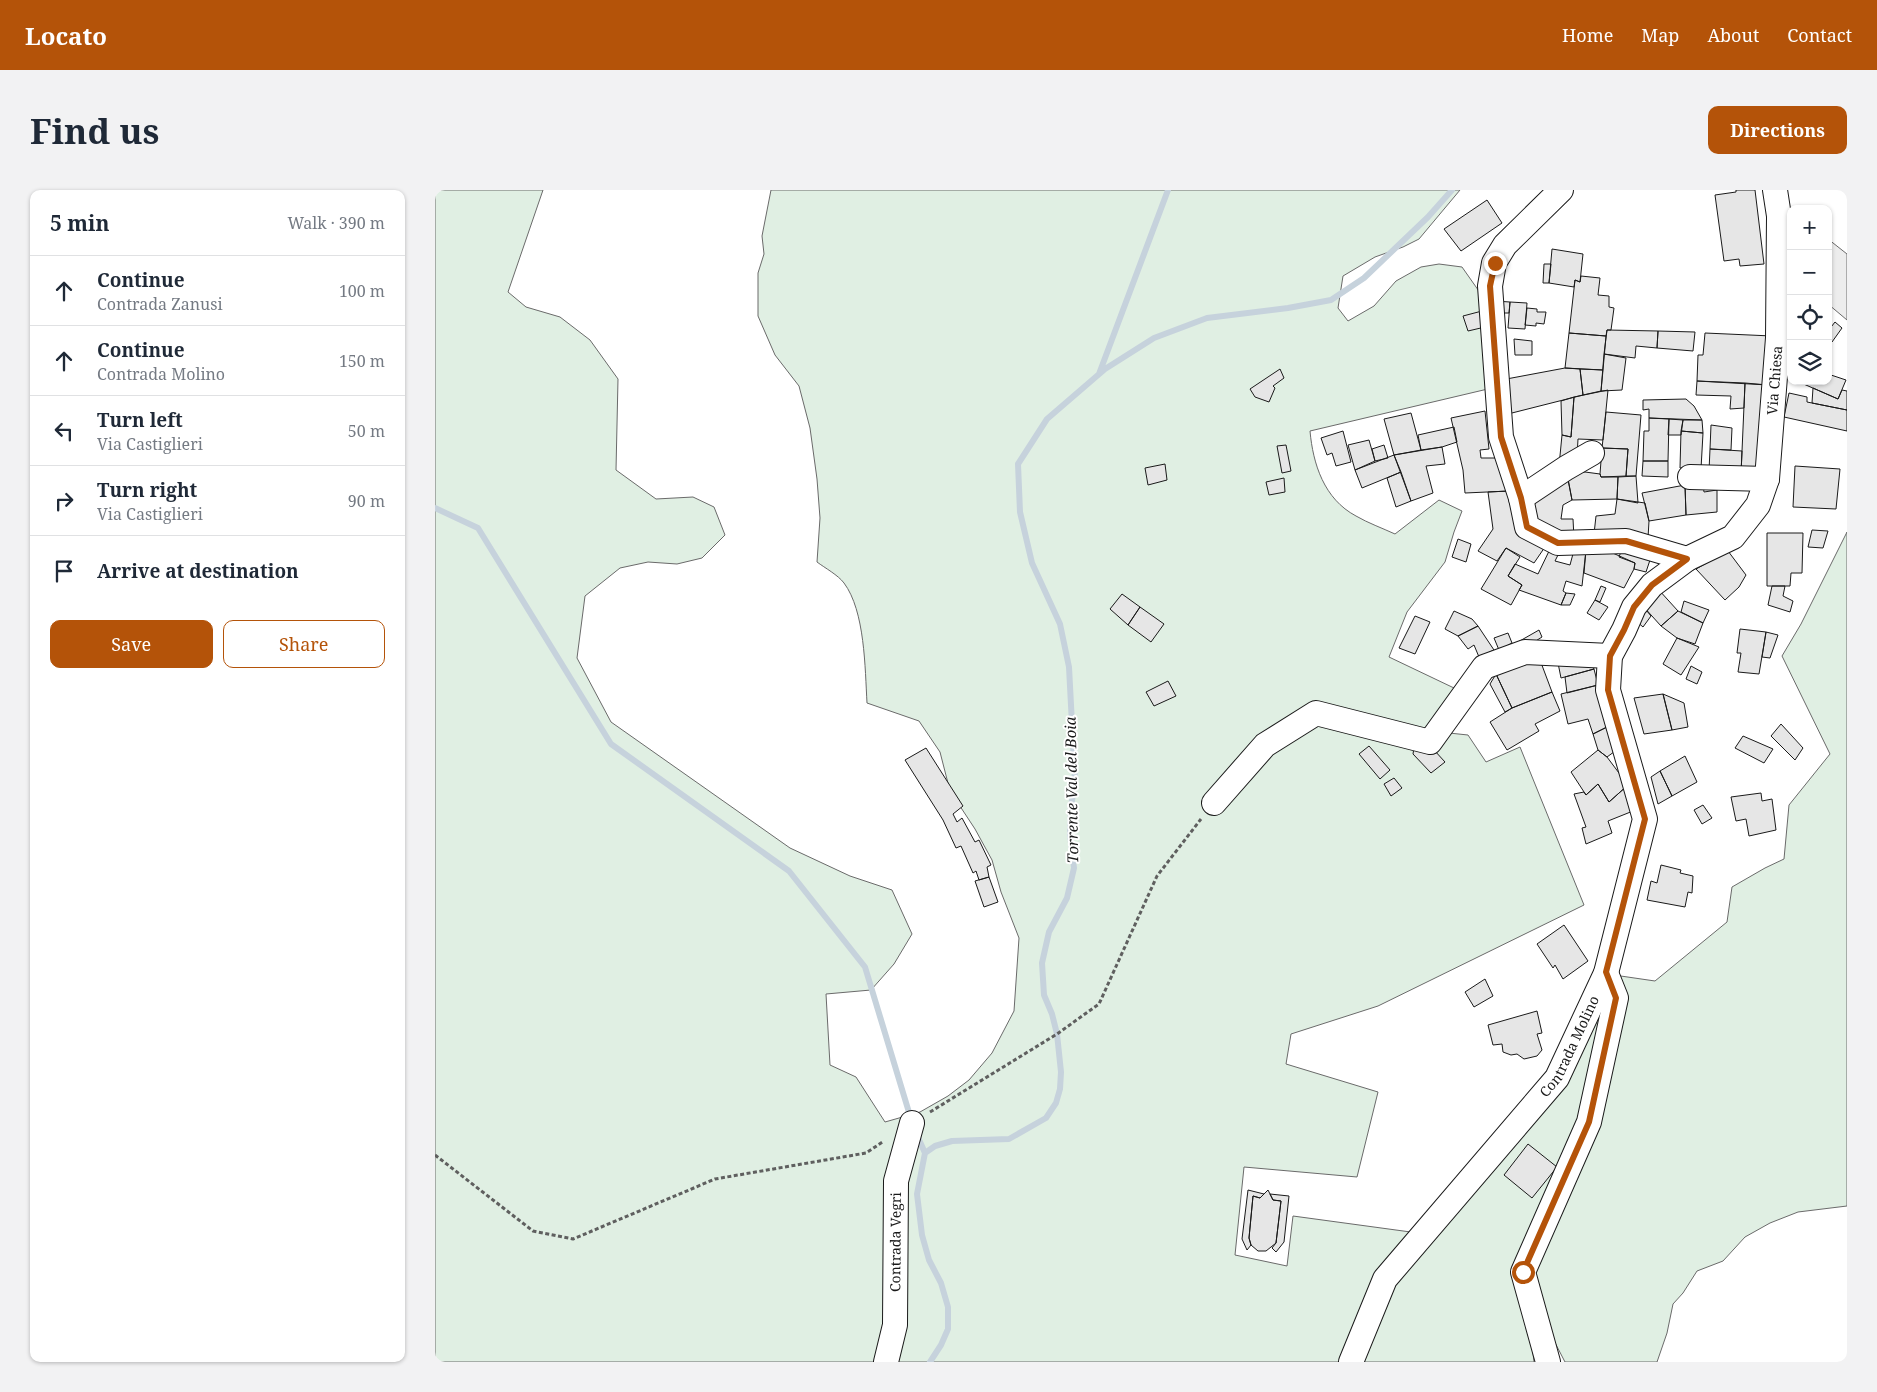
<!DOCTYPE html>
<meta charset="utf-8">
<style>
:root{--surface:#fff;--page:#f2f2f3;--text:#1f2937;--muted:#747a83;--line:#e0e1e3;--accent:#b45309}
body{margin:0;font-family:"Noto Serif",serif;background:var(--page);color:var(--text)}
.controls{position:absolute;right:15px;top:15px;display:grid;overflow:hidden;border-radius:10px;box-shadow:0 1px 4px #0004}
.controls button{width:45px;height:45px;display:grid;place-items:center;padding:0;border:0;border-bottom:1px solid var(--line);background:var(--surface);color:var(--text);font:25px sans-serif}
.stop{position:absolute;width:15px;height:15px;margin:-11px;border:4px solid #b45309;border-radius:50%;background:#fff}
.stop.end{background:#b45309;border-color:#fff;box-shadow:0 1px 5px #0008}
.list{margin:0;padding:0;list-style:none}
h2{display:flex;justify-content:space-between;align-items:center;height:65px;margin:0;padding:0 20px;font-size:21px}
h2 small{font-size:16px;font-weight:400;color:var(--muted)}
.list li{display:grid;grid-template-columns:32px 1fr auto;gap:15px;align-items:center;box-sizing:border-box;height:70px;padding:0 20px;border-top:1px solid var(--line)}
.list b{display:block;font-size:19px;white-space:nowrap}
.list p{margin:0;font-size:16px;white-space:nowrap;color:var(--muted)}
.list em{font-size:16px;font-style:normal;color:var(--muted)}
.actions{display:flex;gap:10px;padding:15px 20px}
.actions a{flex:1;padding:11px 0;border:1px solid var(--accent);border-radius:10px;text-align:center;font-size:18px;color:var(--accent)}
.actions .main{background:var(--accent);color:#fff}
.icon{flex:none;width:28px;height:28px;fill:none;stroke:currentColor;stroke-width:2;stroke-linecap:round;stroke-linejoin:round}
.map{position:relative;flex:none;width:1412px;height:1172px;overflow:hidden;border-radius:10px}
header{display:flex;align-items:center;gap:30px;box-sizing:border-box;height:70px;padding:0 25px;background:var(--accent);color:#fff}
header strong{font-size:24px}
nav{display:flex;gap:28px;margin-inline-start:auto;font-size:18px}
.intro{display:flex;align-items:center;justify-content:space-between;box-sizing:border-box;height:120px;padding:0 30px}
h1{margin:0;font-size:35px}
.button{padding:12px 22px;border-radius:10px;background:var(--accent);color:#fff;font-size:18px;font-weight:700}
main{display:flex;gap:30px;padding:0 30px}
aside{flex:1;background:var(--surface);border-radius:10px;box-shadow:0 1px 4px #0004}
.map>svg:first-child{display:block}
.green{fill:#e0efe3;stroke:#6a6a6a}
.parking{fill:#ededed;stroke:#6a6a6a}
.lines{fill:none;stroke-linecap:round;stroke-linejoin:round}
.stream{stroke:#c6d2dc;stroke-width:6}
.building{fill:#e6e6e6;stroke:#1a1a1a}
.minor-casing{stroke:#1a1a1a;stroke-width:26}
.path{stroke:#5f5f5f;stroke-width:3;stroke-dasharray:4 2.5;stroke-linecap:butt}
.minor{stroke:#fff;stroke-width:24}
.route{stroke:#b45309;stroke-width:6}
.labels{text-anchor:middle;stroke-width:4;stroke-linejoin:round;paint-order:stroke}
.street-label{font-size:14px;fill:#1a1a1a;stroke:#fff}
.water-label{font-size:15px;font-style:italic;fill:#1a1a1a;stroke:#fff}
</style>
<header>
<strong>Locato</strong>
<nav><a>Home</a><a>Map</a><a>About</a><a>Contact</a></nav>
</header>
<div class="intro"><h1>Find us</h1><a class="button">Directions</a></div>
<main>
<aside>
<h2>5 min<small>Walk · 390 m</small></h2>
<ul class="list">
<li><svg class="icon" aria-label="ahead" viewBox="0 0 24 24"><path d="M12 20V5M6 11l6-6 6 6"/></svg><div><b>Continue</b><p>Contrada Zanusi</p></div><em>100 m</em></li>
<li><svg class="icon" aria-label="ahead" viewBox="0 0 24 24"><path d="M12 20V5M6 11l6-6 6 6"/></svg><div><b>Continue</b><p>Contrada Molino</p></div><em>150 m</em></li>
<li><svg class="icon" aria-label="left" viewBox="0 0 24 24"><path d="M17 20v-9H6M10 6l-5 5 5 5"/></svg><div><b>Turn left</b><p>Via Castiglieri</p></div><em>50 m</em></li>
<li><svg class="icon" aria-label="right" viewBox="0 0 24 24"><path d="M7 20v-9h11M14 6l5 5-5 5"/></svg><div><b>Turn right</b><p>Via Castiglieri</p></div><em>90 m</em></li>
<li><svg class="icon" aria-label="arrive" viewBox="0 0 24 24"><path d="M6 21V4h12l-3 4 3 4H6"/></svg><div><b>Arrive at destination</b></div></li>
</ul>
<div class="actions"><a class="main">Save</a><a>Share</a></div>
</aside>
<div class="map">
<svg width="1412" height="1172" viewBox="0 0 1412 1172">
<rect width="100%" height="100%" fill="#fff"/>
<path class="green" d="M0,0H108L73,102L91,117L125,127L155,150L183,189L181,280L221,309L258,307L279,317L290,345L267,368L242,374L213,372L185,378L150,406L142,468L176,532L355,658L415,686L457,700L477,744L459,774L436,800L391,804L395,875L421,887L450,932L485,922L513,906L534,890L557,863L579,821L584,748L566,702L557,670L540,639L515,601L505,562L484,531L432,513C430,478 430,421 409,393C403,385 390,378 382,372L385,328L382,289L375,238L364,196L340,165L323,126V83L329,64L327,46L336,0H1025L984,49L968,57L940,67L908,86L903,118L913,131L939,116L961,91L986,77L1004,74L1027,77L1053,114L1057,198L875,241C878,274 889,309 921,326C933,333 947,338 960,344L1004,310L1027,321L1019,342L1010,372L972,422L954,467L1019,498L995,541L1033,545L1051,572L1085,557L1149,715L943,816L856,844L851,874L943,902L922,987L809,977L800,1065L852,1076L858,1026L983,1043L1097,921L1172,784L1220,791L1292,732L1297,697L1330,678L1349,669L1354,615L1395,564L1347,466L1366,434L1412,342V1016L1363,1022L1335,1033L1310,1047L1288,1071L1262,1081L1248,1103L1238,1114L1232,1143L1222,1172H1130L1116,1145L1095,1137L1099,1172H0Z"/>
<path class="parking" d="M1393,49L1412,64V130L1393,114Z"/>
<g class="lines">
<path class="stream" d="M664,184L733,0
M0,318L43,338L176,554L354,681L430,777L476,929
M481,943L490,963
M495,1172L506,1155L513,1139V1117L506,1093L494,1070L487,1045L482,1004L490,963L500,956L517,951L574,949L611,928L621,913L625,899L626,882L622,844L617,824L609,805L607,773L614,742L632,708L639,678L635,645L636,617L640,591L634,477L625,434L597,373L585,322L583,274L612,229L670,179L719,148L772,128L853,118L896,110L929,88L993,27L1017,0"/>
</g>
<path class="building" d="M1301,0H1320L1329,74L1305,76L1304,69L1289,71L1280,5L1301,2Z
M1052,10L1067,33L1026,61L1009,39Z
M1117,59L1148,64L1145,92L1140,90L1139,97L1114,93Z
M1109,74H1116L1114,93H1108Z
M1146,86L1165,88L1163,105L1174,106V117L1179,118L1176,140H1172L1171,146L1134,143L1140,90L1145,92Z
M1060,111L1075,112L1074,123H1060Z
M1075,112L1092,113L1090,139L1073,138Z
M1092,118L1102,119V122H1111L1109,134L1101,133V136L1090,135Z
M1047,121L1050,137L1033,141L1028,126Z
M1400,132L1407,138L1397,152L1393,150V141Z
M1172,140L1223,141L1222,158L1201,156L1200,168L1169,164Z
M1223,141L1260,142L1258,161L1222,158Z
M1134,143L1171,146L1168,180L1130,178Z
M1270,143L1337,146L1333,195L1262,191L1263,165H1268Z
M1079,149L1097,151V165H1080Z
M1169,164L1191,168L1187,200L1166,201Z
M1130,178L1145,179L1148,205L1069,225L1066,190Z
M845,179L849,188L838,196L840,198L834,212L820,207L815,199Z
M1145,179L1168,180L1166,201L1148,205Z
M1393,184L1411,190L1403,209L1364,192L1393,191Z
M1262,191L1310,193L1309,218L1295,219L1296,206L1261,205Z
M1310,193L1333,195L1324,286L1306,284Z
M1378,198L1403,209L1407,200L1412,201V220L1377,213Z
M1173,200L1168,250L1143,249L1142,267L1124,276L1127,245L1136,247L1139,207Z
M1354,203L1372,207V212L1412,220V241L1349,227Z
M1139,207L1136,247L1127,245L1126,211Z
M1251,209L1259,216L1267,230L1214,228V219L1208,220V210Z
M1050,221L1054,259L1045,260L1046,268H1070L1074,301L1030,303L1028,280L1016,228Z
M1171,222L1206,225L1201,286H1191L1193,259L1167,258Z
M976,223L986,260L959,265L949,229Z
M1214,228L1234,229L1233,271H1208L1209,241H1214Z
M1234,229L1248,230L1246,245H1233Z
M1248,230H1267L1268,243L1246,241Z
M1276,235L1297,238L1296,260L1275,259Z
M1019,237L1022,252L1007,257L986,260L983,245Z
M908,241L916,272L901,276L897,263L892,265L886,248Z
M1246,241L1268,243L1266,279L1245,278Z
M934,250L940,271L920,280L913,255Z
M851,255L856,281L847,283L842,256Z
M949,255L953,268L940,271L937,259Z
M1007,257L1010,274L991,276L998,303L976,311L959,265Z
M1167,258L1193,259L1191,286L1166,287L1165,284Z
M1275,259L1307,261L1306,284L1274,281Z
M959,265L966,282L927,298L920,280Z
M1208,271H1233V287L1207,286Z
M730,274L732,290L713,295L710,278Z
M1360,276L1405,279L1401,319L1358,317Z
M966,282L976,311L961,317L952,288Z
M1150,282L1165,284L1166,287H1183L1182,309L1137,310L1132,284Z
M1132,284L1137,310L1128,315L1126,329H1138L1139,348L1096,332L1098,306Z
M1201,286L1203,313L1182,309L1183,287Z
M849,288L850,302L834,305L831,292Z
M1268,294L1269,302L1282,300V322L1251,325L1250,295Z
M1250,295L1251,325L1214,331L1207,303Z
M1074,301L1112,354L1099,373L1071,358L1062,371L1043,361L1058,339L1053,302Z
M1182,309L1210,313L1214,331L1213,348L1159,344L1161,326L1180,324Z
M1377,340L1393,341L1388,358L1373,357Z
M1332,343H1368L1367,383H1356L1355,396H1332Z
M1023,349L1036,354L1031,372L1017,367Z
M1116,357L1125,361L1120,371L1135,375L1139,360H1151L1147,396L1131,391L1128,401L1131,403L1126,415L1084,400L1087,395L1073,386L1080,374L1103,384Z
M1071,358L1085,367L1073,386L1087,395L1076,415L1046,399Z
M1187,359L1215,370L1211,382L1199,379L1200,373L1184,367Z
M1151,360H1171L1200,373L1199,379L1189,398L1149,383Z
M1293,361L1311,385L1304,397L1290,410L1261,379Z
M1166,396L1171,398L1165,412L1160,410Z
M1337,396H1350L1348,406L1358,411L1355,422L1333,415Z
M1223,399L1243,421L1226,436L1207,415Z
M1131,403L1140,404L1135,415H1126Z
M687,404L705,417L693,435L675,419Z
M1160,410L1173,417L1164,430L1152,423Z
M1249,411L1274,420L1268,433L1246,422Z
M1207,415L1216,426L1208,437L1200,430Z
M705,417L729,434L716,452L693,435Z
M1019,421L1037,429L1043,436L1023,446L1010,439Z
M1243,421L1268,433L1260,454L1242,448L1226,436Z
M980,426L995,432L980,464L964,458Z
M1043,436L1059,460L1044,467L1039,455L1033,459L1023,446Z
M1305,439L1331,442L1324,484L1303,482L1306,463H1302Z
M1104,440L1107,447L1088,459L1083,452Z
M1331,442L1343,445L1335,468L1327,467Z
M1073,443L1077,453L1064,460L1059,448Z
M1242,448L1264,457L1246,485L1228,474Z
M1105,470L1117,502L1077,518L1061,484Z
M1156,470L1159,479L1126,488L1123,473Z
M1256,476L1267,482L1262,494L1251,489Z
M1159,479L1163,495L1132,503L1130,487Z
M1061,484L1077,518L1070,522L1055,494Z
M733,491L741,506L719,516L711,502Z
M1163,495L1172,537L1158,544L1153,529L1133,534L1126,504Z
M1117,502L1125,521L1100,534L1104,541L1072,560L1055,532L1077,518Z
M1228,504L1237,540L1209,544L1199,508Z
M1228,504L1249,513L1253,537L1237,540Z
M1346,534L1368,558L1360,570L1336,546Z
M1172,537L1183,559L1172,567L1163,560L1158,544Z
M1308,546L1338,559L1329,573L1300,558Z
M988,548L1010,572L996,583L978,564L980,551Z
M934,556L955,580L945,589L924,564Z
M491,558L528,616L518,624L522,632L527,628L540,652L544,650L556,675L552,677L554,687L544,690L541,681L538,683L526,656L521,658L508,630L470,570Z
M1163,560L1172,567L1193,595L1174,612L1163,594L1151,605L1136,582Z
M1250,566L1262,592L1237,606L1225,581Z
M1225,581L1237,606L1223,614L1216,587Z
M959,588L967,598L956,606L949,594Z
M1163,594L1174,612L1193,595L1198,621L1173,631L1177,643L1151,654L1147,638L1151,637L1139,604L1149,602L1151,605Z
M1326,603L1327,611L1337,609L1341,640L1314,646L1311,629L1301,631L1296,607Z
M1268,615L1277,628L1267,634L1259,620Z
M1226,675L1246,680L1245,683L1258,686L1257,703L1253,702L1250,717L1212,710L1216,691L1222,693Z
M554,687L563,712L549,717L540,691Z
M1129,735L1153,771L1128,789L1120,775L1118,778L1102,754Z
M1050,789L1058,806L1039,817L1030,802Z
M1102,821L1107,843L1102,844L1107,860L1102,866L1089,869L1082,864L1076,865L1068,862L1067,854L1058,855L1053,835Z
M1093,954L1122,977L1097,1008L1069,985Z
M813,1000L829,1004L825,1008L818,1006L814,1048L816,1055L812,1060L807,1049Z
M833,1000L838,1010L846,1011L841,1053L831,1061H823L816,1055L814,1048L818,1006L825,1008Z
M835,1004L854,1006L849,1052L841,1062L837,1058L841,1053L846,1011L838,1010Z"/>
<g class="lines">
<defs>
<g id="minor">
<path d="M1126,0L1070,55L1059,73L1055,96L1066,247L1086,308L1092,337L1123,353L1191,351L1252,369"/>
<path d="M1255,287L1332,289"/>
<path d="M1086,308L1131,278L1157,263"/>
<path d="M779,613L830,555L881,523L995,552L1049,477L1090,462L1175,466"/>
<path id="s1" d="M451,1172L460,1135L461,991L477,933"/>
<path id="s2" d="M916,1172L950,1089L1122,888L1171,783L1210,629L1173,500L1175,466L1189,440L1199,417L1217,395L1252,369L1298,347L1323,315L1332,289L1343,148L1344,26L1340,0"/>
<path d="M1113,1172L1088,1082L1154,932L1181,808L1171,783"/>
</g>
</defs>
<use href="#minor" class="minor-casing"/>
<path class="path" d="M495,922L622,844L664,814L722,686L766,629
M0,965L98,1041L138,1049L280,989L431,963L449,951"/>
<use href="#minor" class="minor"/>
</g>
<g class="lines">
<path class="route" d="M1060,73L1055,96L1066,247L1086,308L1092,337L1123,353L1191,351L1252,369L1217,395L1199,417L1189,440L1175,466L1173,500L1210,629L1171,782L1181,808L1154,932L1088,1082"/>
</g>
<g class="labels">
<g class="street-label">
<text dy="5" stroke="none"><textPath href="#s2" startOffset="1142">Via Chiesa</textPath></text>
<text dy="5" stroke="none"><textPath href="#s2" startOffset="388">Contrada Molino</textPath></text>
<text dy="5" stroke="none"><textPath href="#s1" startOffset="121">Contrada Vegri</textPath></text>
</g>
<g class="water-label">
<text transform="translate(637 600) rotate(-91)" y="5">Torrente Val del Boia</text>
</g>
</g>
</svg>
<div class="controls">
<button>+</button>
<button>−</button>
<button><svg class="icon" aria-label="locate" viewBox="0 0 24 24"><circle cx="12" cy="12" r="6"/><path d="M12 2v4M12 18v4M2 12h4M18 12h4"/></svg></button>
<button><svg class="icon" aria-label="layers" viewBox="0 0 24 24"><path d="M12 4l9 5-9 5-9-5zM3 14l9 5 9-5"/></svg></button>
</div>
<div class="stop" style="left:1088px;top:1082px"></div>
<div class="stop end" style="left:1060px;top:73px"></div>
</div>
</main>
